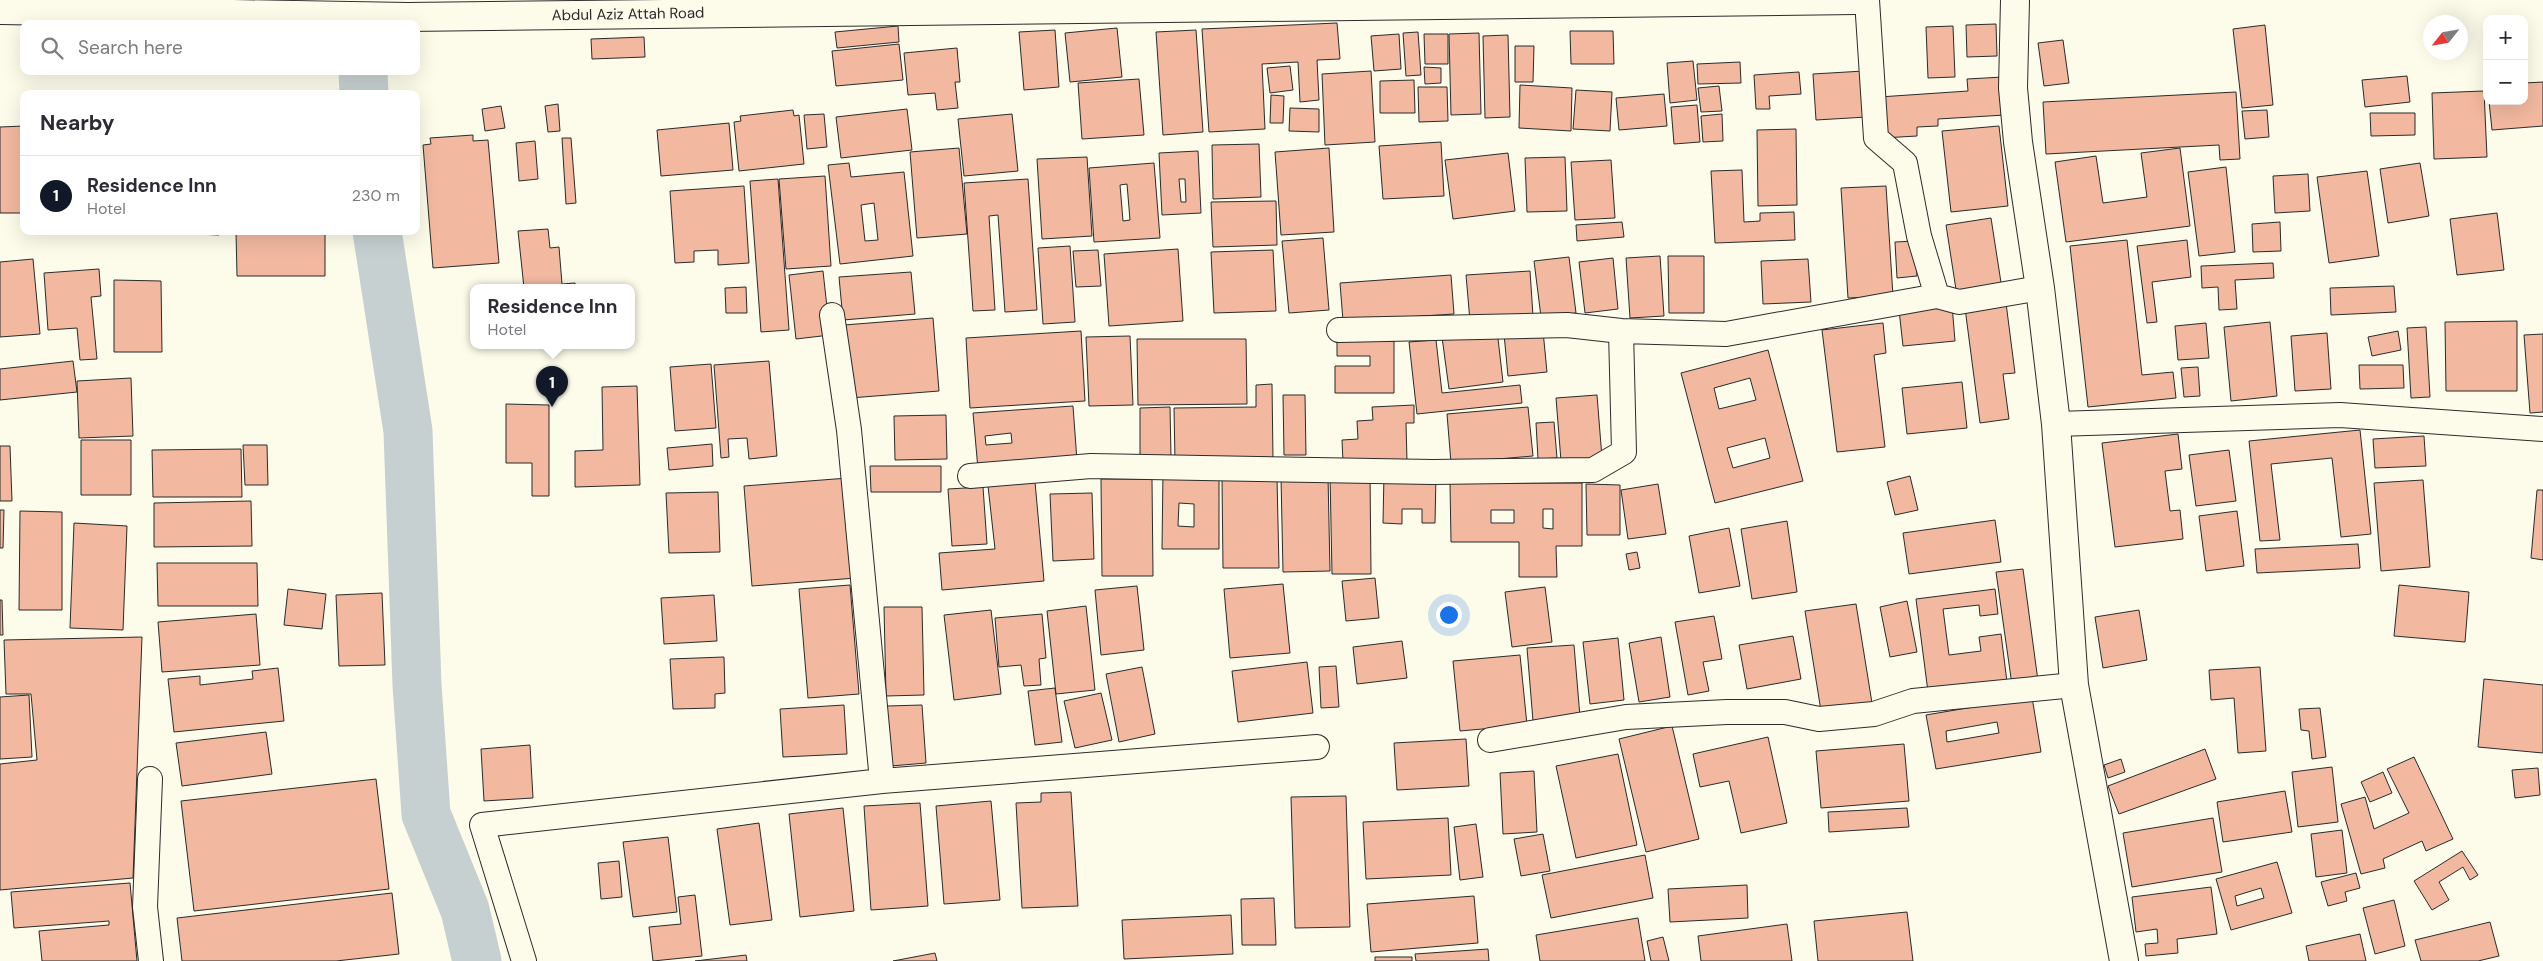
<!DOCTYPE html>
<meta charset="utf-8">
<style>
:root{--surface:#fff;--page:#f7f7f7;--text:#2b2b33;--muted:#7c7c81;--line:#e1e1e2;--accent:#111827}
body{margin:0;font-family:"DM Sans",sans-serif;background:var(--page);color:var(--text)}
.controls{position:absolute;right:15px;top:15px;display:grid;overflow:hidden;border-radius:10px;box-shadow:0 5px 20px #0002}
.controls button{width:45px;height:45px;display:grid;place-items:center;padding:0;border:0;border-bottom:1px solid var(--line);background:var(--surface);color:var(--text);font:25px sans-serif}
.compass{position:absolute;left:2423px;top:15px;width:45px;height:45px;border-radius:50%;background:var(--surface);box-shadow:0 5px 20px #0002;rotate:239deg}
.you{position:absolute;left:1448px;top:614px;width:18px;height:18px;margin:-12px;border:4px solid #fff;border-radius:50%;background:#1a73e8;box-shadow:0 0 0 8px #1a73e833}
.badge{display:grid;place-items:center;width:32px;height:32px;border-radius:50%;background:var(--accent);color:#fff;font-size:16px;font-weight:700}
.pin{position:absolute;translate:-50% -41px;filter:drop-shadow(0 1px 2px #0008)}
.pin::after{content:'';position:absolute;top:26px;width:18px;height:15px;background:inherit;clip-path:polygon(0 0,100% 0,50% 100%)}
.popup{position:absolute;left:470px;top:284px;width:165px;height:65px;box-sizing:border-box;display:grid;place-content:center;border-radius:10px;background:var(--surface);filter:drop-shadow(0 1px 4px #0005);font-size:16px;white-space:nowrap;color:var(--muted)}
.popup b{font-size:19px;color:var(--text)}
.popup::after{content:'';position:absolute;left:50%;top:100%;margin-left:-10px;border:10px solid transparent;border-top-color:var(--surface)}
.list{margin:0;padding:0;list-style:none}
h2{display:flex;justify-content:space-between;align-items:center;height:65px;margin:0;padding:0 20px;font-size:21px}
h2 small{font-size:16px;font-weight:400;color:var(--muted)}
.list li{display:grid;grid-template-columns:32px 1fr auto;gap:15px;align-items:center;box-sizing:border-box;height:80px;padding:0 20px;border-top:1px solid var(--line)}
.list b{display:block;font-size:19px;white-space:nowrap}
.list p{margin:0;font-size:16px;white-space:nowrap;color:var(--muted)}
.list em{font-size:16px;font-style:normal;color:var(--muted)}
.icon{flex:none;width:28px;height:28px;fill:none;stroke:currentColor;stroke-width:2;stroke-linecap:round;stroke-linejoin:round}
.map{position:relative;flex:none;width:2543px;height:961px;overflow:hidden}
.search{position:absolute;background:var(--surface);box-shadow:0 5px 20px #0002;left:20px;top:20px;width:400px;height:55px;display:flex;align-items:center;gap:12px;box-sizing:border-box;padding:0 18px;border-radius:10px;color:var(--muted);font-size:19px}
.panel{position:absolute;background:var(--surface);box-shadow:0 5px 20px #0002;left:20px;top:90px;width:400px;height:145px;border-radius:10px}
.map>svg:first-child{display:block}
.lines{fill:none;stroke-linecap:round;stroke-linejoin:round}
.river{stroke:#c7d0d0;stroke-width:49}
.building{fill:#f2b8a0;stroke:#2b2b2b;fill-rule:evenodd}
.minor-casing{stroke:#2b2b2b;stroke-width:26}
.tertiary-casing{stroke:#2b2b2b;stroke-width:30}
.trunk-casing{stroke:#2b2b2b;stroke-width:30}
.minor{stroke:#fdfbea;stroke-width:24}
.tertiary{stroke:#fdfbea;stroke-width:28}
.trunk{stroke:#fdfbea;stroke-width:28}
.labels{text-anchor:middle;stroke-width:4;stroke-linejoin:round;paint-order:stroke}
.street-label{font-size:15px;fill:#2b2b2b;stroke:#fdfbea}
</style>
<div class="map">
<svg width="2543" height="961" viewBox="0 0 2543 961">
<rect width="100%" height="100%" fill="#fdfbea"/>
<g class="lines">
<path class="river" d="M363,71L364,94
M377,231L408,431L417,685L426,814L465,910L477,961"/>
</g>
<path class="building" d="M1337,23L1340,59L1317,60L1319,100L1300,102L1298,62L1262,64L1265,129L1209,132L1202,29Z
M1996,24L1997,56L1967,57L1966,25Z
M2265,25L2273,105L2242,108L2233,29Z
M898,26L899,42L837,48L835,32Z
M1953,26L1955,77L1928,78L1926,27Z
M1117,28L1122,77L1070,82L1065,33Z
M1055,30L1059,87L1024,90L1019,32Z
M1196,30L1203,132L1163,135L1156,32Z
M1570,31H1613L1614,64H1571Z
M1418,32L1421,75L1406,76L1403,33Z
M1479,33L1481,114L1451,115L1449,34Z
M1399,34L1401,69L1374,71L1371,36Z
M1424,34H1448V64H1425Z
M1508,35L1510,117L1485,118L1483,36Z
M644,37L645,57L592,59L591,39Z
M2063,40L2069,83L2044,86L2038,43Z
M899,44L903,80L836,86L832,51Z
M1515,46H1534L1533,82H1515Z
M957,48L960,82H955L958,108L937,110L935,93L908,95L904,53Z
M1693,61L1697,100L1670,103L1667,63Z
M1740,62L1741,83L1698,84L1697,64Z
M1290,66L1293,90L1270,93L1267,68Z
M1424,67L1441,68V83L1425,84Z
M1371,71L1375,142L1325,145L1322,74Z
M1864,71L1867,117L1816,120L1813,74Z
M1799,72L1801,94L1769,96L1770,109H1756L1754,75Z
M2407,76L2410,102L2365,107L2362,80Z
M2003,77L2005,115L1938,119V126L1917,127V136L1882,138L1879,97L1968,91L1967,79Z
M1139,79L1144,135L1082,139L1078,83Z
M1414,80L1415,113H1380V81Z
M2543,82V126L2492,130L2489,101H2524V83Z
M1520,85L1572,88L1571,131L1519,128Z
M1719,86L1722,111L1701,112L1698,88Z
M1418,87H1447L1448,121L1419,122Z
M1576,90L1612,92L1610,131L1573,129Z
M2484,91L2487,157L2434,159L2432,93Z
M2236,92L2240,159L2220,160L2219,145L2046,154L2043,102Z
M1664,94L1667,126L1619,130L1616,98Z
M1271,95L1284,96L1283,123H1270Z
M558,104L560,131L548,132L545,106Z
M1697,105L1700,142L1674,144L1671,107Z
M501,106L505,128L485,131L482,109Z
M1290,108L1319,109V132L1289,131Z
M907,109L912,150L841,158L836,117Z
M793,110L794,116L799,115L804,164L739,171L734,122L741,121L740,116Z
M2267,110L2269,137L2245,139L2242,111Z
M2370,113H2415V135L2371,136Z
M824,114L827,147L807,149L804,115Z
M1012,114L1018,171L964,176L958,119Z
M1722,114L1723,141L1703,142L1701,116Z
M729,123L733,170L661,176L657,130Z
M24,126V213H0V127Z
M1999,126L2008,206L1951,212L1942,131Z
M1796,129L1797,205L1758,206L1757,130Z
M473,135V141L488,140L499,263L433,268L423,145L431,144L430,138Z
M562,138H571L576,203L566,204Z
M535,141L538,179L519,181L516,143Z
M1441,142L1444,196L1383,199L1379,146Z
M1259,144L1261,197L1213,199L1212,145Z
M959,148L967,234L917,238L910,152Z
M1329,148L1334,232L1281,235L1275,152Z
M2180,148L2190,226L2066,242L2055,162L2096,156L2103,203L2147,197L2141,153Z
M1198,151L1201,213L1162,215L1159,153ZM1179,179H1185L1186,202H1181Z
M1508,153L1515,211L1453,219L1445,160Z
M1087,157L1092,236L1042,239L1037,159Z
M1565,157L1567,211L1527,212L1525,158Z
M1611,160L1615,218L1575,220L1571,162Z
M849,163L851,177L904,172L913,256L840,264L828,165ZM874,203L878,240L865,241L861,205Z
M1154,163L1160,238L1094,242L1089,168ZM1127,184L1130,220L1123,221L1120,185Z
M2420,163L2429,216L2388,223L2380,169Z
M2226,167L2235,252L2199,256L2188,172Z
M1742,170L1744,222L1760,221V213L1794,212L1795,240L1715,243L1711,171Z
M2367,171L2379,256L2329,263L2317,177Z
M2308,174L2310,211L2275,213L2273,176Z
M825,176L831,266L786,269L779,179Z
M778,179L789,330L761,332L750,181Z
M1028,179L1037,310L1005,312L998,215L989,216L995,310L973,311L964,183Z
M744,186L749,263L718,265V250L694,251V262L675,263L670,191Z
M1886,186L1893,296L1848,298L1841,188Z
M1276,201L1277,245L1213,247L1211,202Z
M2497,213L2504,270L2457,275L2450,219Z
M1991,218L2002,289L1957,296L1946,225Z
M1622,222L1624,237L1577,241L1576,225Z
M2280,222L2281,251L2253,252L2252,224Z
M548,229L550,248L559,247L562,284L575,283L576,288H524L518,231Z
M173,231H219V235L173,233Z
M236,231H325V276H237Z
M1323,238L1329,310L1289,313L1282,241Z
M2127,240L2142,375L2173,372L2176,398L2088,407L2070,246Z
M2187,240L2191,277L2152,282L2157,322L2147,323L2137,246Z
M1915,241L1917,276L1897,278L1895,242Z
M1070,246L1075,322L1043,324L1038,248Z
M1178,249L1183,321L1109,326L1104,254Z
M1098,250L1101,286L1076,287L1073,251Z
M1273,250L1276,311L1214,313L1211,252Z
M1660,256L1664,316L1630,318L1626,258Z
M1668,256H1704V313H1669Z
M1569,257L1576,313L1541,317L1534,261Z
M1613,258L1618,309L1585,313L1579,262Z
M33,259L40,334L0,337V262Z
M1808,259L1811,302L1763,304L1761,261Z
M2273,263L2274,278L2235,280L2237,309L2219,310L2218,287L2202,288L2201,266Z
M99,269L101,296L91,297L97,359L80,360L77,328L48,330L44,273Z
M823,271L830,335L796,339L789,275Z
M1530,271L1533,316L1470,321L1466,275Z
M911,272L915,314L843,320L839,277Z
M1451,275L1454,314L1343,321L1340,283Z
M114,280L161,281L162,352H114Z
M2394,286L2396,312L2331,315L2330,288Z
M746,287L747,313H726L725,288Z
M2006,303L2015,373L2003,374L2009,419L1980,423L1965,308Z
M1952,305L1955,341L1903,346L1899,310Z
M933,318L939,391L850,398L844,325Z
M2517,321V391H2446L2445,322Z
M2270,322L2277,396L2231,401L2224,327Z
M1883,323L1886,353L1874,355L1885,447L1837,452L1822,330Z
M2206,323L2209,358L2178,360L2175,326Z
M2426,327L2430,397L2411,398L2407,328Z
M1497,330L1503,382L1449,389L1442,337Z
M1081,331L1085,401L970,408L966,338Z
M1543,331L1547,372L1508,376L1504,334Z
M2398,331L2401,350L2372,356L2368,337Z
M2327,333L2331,389L2295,391L2291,336Z
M2543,334V412L2530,413L2524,335Z
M1130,336L1133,405L1089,406L1086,337Z
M1137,339H1246L1247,404L1138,405Z
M1436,340L1442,393L1520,385L1522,403L1417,414L1409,342Z
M1337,341H1394V393H1335V366H1370V356H1337Z
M1768,350L1803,481L1715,503L1681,373ZM1750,378L1756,400L1719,409L1714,388ZM1765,438L1770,458L1733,468L1727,448Z
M73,361L77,392L0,400V369Z
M769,361L777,456L749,459L747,438L728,439L729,457L721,458L714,365Z
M711,364L716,428L675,431L670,367Z
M2359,365H2403L2404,388L2360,389Z
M2198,367L2200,396L2184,397L2181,368Z
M131,378L133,436L79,438L77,381Z
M1962,382L1967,428L1907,434L1902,388Z
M1272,384L1273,460L1175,461L1174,408L1256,407V385Z
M637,386L640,485L575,487V451L603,450L602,387Z
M1283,395H1305L1306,455H1284Z
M1597,395L1602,458L1561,461L1556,398Z
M506,404L549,405V496H532V463H506Z
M1414,405V423H1406L1407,461L1343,462L1342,440L1358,439L1357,421L1373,420L1372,407Z
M1073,406L1077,461L978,469L973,413ZM1011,433L1012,443L986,445L985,436Z
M1170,407L1171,457H1140V408Z
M1528,407L1533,456L1451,463L1447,414Z
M946,415L947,459L895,460L894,416Z
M1554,422L1557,458L1538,459L1536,423Z
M2360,430L2371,534L2341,537L2332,458L2271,464L2280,540L2260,541L2249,441Z
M2178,434L2182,469L2165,471L2170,511L2180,510L2183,539L2115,547L2102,443Z
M2424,436L2426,466L2375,468L2373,439Z
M81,440H131V495H81Z
M712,444L713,466L669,470L667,448Z
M243,445H267L268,485H245Z
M0,446H10L12,501H0Z
M241,449L242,497H153L152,450Z
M2229,450L2236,501L2196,506L2189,455Z
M870,466H941V492H871Z
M1163,471L1219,472V549H1162ZM1179,503L1194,504V527L1178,526Z
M1330,474H1370L1371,574H1332Z
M1384,474L1436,475L1435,523H1422V509H1402V524L1383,523Z
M1328,476L1330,571L1283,572L1281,477Z
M1910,476L1918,510L1895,515L1887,482Z
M848,478L856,578L752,586L744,486Z
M1222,478H1277L1279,568H1223Z
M1101,479H1152L1153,576H1102Z
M2423,480L2430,567L2381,571L2374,483Z
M1035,482L1044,581L942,590L939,553L995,549L988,486Z
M1450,483H1582V546H1556L1557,577H1519V542H1451ZM1543,509H1553V529L1543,528ZM1491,510H1514V523H1491Z
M1586,484L1620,485V535H1587Z
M1658,484L1666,534L1628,539L1621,490Z
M983,487L987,544L952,546L948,489Z
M2537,490H2543V560L2531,558Z
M718,492L720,552L669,553L666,493Z
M1092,493L1094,559L1053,561L1050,494Z
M251,501L252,546L154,547V503Z
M0,510H4L3,548H0Z
M20,511L62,512V610H19Z
M2237,511L2244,566L2206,571L2199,516Z
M1995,520L2001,562L1909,574L1903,533Z
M1787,521L1797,592L1752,599L1741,529Z
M74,523L127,526L123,630L70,628Z
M1729,528L1740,586L1699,593L1689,536Z
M2358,544L2360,568L2257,573L2255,549Z
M1637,552L1640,568L1629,570L1626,554Z
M157,563H257L258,606H158Z
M2023,569L2038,681L2012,685L1996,572Z
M1375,578L1379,618L1346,621L1342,581Z
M1283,584L1290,653L1230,658L1224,589Z
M850,585L859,694L808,698L799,589Z
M2399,585L2469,592L2465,642L2394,636Z
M1137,586L1144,650L1101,655L1095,590Z
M1545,587L1552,642L1512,647L1505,592Z
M288,589L326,594L322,629L284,625Z
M1995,589L1998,614L1980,616L1979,605L1943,609L1949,655L1981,651L1979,637L2001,634L2007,682L1928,692L1916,599Z
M382,593L385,665L339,666L336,595Z
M714,595L717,641L664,644L661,598Z
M0,600H2L3,635H0Z
M1907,601L1917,652L1890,657L1880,607Z
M1856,604L1872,703L1821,711L1805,611Z
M1086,606L1095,690L1056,694L1047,611Z
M884,607H922L924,695L886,696Z
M991,610L1001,694L954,700L944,615Z
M2139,610L2147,660L2103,668L2095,617Z
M256,614L260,665L162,672L158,622Z
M1042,614L1046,658L1039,659L1041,685L1024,686L1021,665L999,667L995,618Z
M1714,616L1722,659L1703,662L1709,691L1688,695L1675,622Z
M1793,636L1801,679L1747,689L1739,645Z
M142,637L133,878L0,890V764L37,760L31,694H6L4,640Z
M1661,637L1670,697L1639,702L1629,643Z
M1618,638L1624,700L1590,704L1583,642Z
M1402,641L1407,678L1357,684L1353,647Z
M1574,645L1580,717L1533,721L1527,648Z
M1520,655L1527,725L1460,731L1453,661Z
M724,657L725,693L715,694V708L673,709L670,659Z
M1307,662L1313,713L1238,722L1232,671Z
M1336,666L1339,707L1321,708L1319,667Z
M1142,667L1155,734L1119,742L1106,674Z
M2260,667L2266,751L2238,753L2234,698L2211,700L2209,670Z
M278,668L284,721L174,732L168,679L200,676V685L253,679L252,671Z
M2484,679L2543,685V753L2478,747Z
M1055,688L1062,742L1035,745L1028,691Z
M1101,693L1112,740L1075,748L1064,701Z
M29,695L32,757L0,759V697Z
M2032,697L2041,752L1936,769L1926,715ZM1997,722L1999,733L1947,742L1946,731Z
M844,705L847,754L783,757L780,709Z
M922,705L926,763L891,766L887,706Z
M2320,708L2326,757L2312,759L2309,731L2301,730L2299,709Z
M1672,726L1699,839L1646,852L1619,739Z
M266,732L272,774L182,786L176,743Z
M1768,737L1787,823L1741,833L1729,781L1700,787L1693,754Z
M1466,739L1469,786L1397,790L1394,743Z
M1904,744L1909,801L1821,808L1816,751Z
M530,745L533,798L484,801L481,749Z
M2205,749L2216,779L2119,814L2108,786Z
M1618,754L1637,845L1576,858L1556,766Z
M2414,757L2453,839L2426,851L2422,841L2383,859L2385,868L2361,874L2341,804L2365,797L2374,829L2409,813L2387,769Z
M2121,759L2125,772L2108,778L2104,765Z
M2332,767L2338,822L2298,827L2292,772Z
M2538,768L2540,795L2515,798L2512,770Z
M1534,771L1537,832L1503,834L1500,773Z
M2383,772L2392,793L2370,802L2361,782Z
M376,779L389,889L194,911L181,801Z
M2285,791L2292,832L2223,842L2217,802Z
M1071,792L1078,906L1022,908L1016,803L1041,802V793Z
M1346,796L1350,927L1295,928L1291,797Z
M991,801L1000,900L944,904L936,806Z
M920,803L928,906L871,910L864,806Z
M843,808L854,911L800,917L789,814Z
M1907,808L1909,827L1829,832L1828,812Z
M1448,818L1451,875L1366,879L1363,822Z
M2213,818L2222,872L2132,887L2123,833Z
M759,823L772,920L730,925L717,829Z
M1476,824L1483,877L1460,880L1454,827Z
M2342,830L2347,873L2316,877L2311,834Z
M1543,834L1550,871L1521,876L1514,839Z
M668,837L677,912L633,917L623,842Z
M2462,851L2478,875L2470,880L2463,867L2439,882L2449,900L2432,910L2414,881Z
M1645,855L1653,898L1551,918L1542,875Z
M619,861L622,897L601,899L598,863Z
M2277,862L2292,913L2231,930L2216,879ZM2261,888L2264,898L2237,906L2235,896Z
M2356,873L2360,888L2345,892L2347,901L2328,906L2321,882Z
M130,883L137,961H42L39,931L109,925V921L14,928L11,892Z
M1747,885L1748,918L1670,922L1668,889Z
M2211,887L2217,934L2177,939L2178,953L2146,956L2145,944L2158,943L2157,929L2136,932L2132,897Z
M392,893L399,954L336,961H182L177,918Z
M695,895L702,956L653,961L649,927L681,924L678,897Z
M1474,896L1478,943L1371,952L1367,904Z
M1274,898L1276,945H1242L1241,899Z
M2394,900L2405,946L2375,954L2363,908Z
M1907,912L1913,961H1818L1814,921Z
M1231,915L1233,954L1124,959L1122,920Z
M1638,918L1645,961H1540L1536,935Z
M2490,922L2499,956L2478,961H2421L2415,940Z
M1787,924L1792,961H1701L1698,936Z
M2360,934L2366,961H2309L2306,946Z
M1663,937L1669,961H1651L1647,941Z
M1488,949L1489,961H1416L1415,954Z
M935,953L937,961H893Z
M746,955L747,961H695Z
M1375,957H1412V961H1375Z"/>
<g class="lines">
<defs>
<path id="minor" d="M1867,0L1876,138L1905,163L1919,236L1937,296
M832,315L849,430L882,781
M1339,330L1567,325L1621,331L1726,334L1937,296L1959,302L2040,288
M2056,424L2340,415L2543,429
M970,476L1091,466L1433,472L1593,470L1624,452L1621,331
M1490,740L1626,717L1727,712H1785L1819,719L1874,714L1913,701L2074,685
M150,779L145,907L151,961
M524,961L482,825L882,781L1317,747"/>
<path id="tertiary" d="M2015,0L2013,88L2018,142L2040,288L2056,424L2074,685L2124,961"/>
<path id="trunk" d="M0,10L408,17L1856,0"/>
</defs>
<use href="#minor" class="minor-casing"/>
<use href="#tertiary" class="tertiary-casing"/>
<use href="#trunk" class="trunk-casing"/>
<use href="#minor" class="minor"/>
<use href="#tertiary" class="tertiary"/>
<use href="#trunk" class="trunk"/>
</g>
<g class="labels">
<g class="street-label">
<text transform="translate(628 14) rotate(-1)" y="5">Abdul Aziz Attah Road</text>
</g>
</g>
</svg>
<div class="controls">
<button>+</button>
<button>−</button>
</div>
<svg class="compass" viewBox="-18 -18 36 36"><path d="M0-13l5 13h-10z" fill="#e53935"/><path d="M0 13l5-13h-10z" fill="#7c7c81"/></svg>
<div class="you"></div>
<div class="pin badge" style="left:552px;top:407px">1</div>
<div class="popup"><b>Residence Inn</b>Hotel</div>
<div class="search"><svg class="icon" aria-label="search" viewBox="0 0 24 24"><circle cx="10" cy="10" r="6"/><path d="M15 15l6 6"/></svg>Search here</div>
<section class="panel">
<h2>Nearby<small></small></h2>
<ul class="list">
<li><span class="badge">1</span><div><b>Residence Inn</b><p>Hotel</p></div><em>230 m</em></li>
</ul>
</section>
</div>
